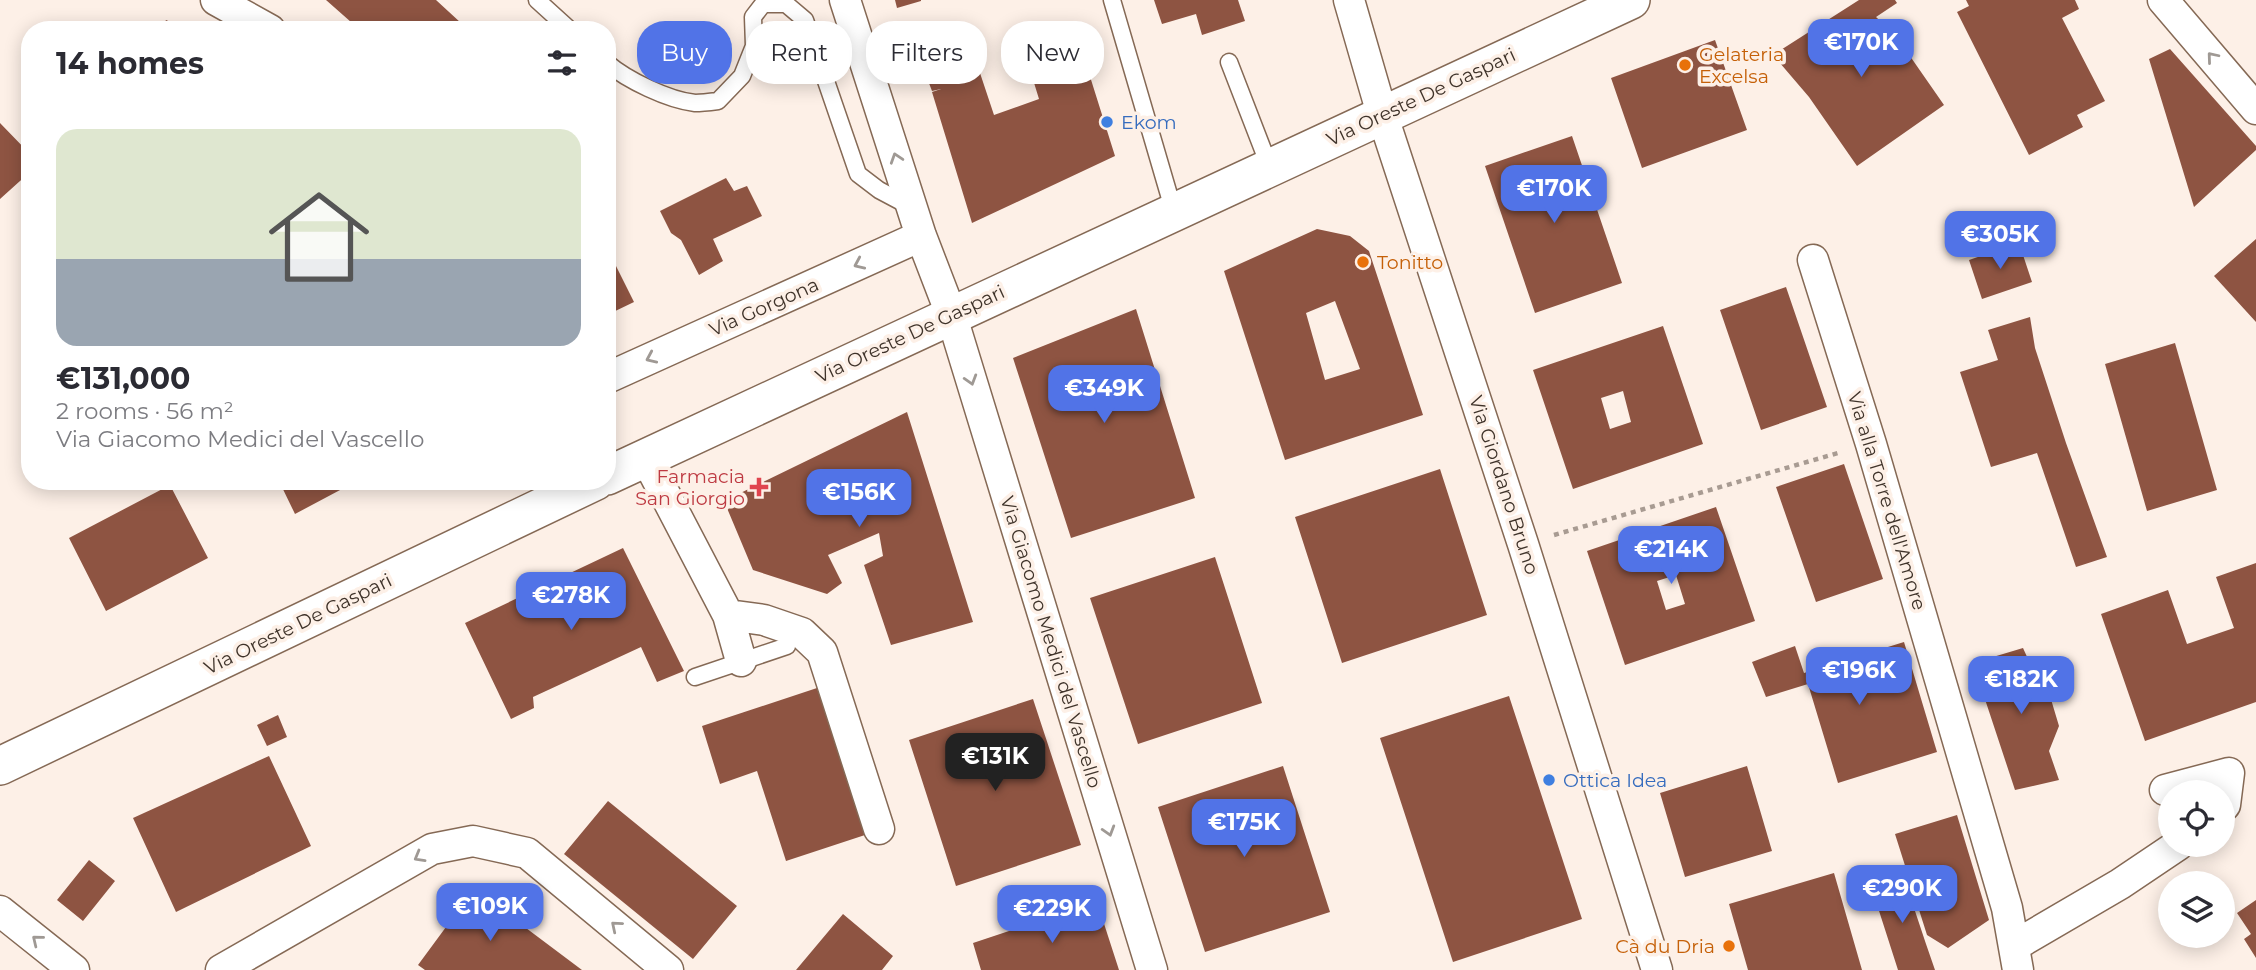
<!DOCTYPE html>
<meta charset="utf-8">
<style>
:root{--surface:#fff;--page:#f2f2f3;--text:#2b2b33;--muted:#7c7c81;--accent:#5173e7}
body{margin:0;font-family:Montserrat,sans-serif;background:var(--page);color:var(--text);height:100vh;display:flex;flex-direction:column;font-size:26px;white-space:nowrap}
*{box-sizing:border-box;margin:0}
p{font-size:23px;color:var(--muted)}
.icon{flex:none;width:38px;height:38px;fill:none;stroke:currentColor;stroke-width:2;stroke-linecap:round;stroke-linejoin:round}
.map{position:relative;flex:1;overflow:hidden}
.drawer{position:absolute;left:21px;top:21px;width:595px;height:469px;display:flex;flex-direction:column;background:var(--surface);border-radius:28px;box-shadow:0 4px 18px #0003}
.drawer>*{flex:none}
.banner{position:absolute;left:637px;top:21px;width:665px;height:63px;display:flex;gap:14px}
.controls{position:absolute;left:2158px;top:780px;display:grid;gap:14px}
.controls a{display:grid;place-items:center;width:77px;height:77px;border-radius:50%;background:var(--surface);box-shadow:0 4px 18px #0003;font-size:35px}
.price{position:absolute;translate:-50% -60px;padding:0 16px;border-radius:14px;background:var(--accent);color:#fff;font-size:23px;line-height:46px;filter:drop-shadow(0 2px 4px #0008)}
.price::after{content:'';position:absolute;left:50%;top:42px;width:21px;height:16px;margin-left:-10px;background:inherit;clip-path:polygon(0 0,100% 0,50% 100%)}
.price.current{background:#222;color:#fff}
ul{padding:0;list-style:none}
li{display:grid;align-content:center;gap:14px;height:371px;padding:0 35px}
li span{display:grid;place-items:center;height:217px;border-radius:21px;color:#555}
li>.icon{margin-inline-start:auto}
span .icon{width:126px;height:126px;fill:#fffc;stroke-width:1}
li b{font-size:30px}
h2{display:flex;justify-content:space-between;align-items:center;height:84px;padding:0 35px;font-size:30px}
.pill{padding:0 24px;border-radius:28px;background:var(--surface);box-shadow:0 4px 18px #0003;font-size:24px;line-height:63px}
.pill.current{background:var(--accent);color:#fff}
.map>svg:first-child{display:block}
.building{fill:#8e5442;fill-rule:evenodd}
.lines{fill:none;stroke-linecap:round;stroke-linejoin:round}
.service-casing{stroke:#856955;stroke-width:19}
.minor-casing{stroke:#856955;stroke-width:33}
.tertiary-casing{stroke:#856955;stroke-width:40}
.path{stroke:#a89b92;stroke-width:4.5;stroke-dasharray:5 5;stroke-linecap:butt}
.service{stroke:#fff;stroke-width:16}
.minor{stroke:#fff;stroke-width:30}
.tertiary{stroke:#fff;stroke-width:37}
.oneway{stroke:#9f9994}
.food-dot{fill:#e8710a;stroke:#fdf0e7;stroke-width:2.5}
.shop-dot{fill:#3f7fe0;stroke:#fdf0e7;stroke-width:2.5}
.health-dot{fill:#e0444e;stroke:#fdf0e7;stroke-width:2.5}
.labels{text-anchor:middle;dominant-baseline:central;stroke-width:7;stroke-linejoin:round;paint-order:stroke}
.food-label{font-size:19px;fill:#c56008;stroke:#fdf0e7;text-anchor:start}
.street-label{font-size:19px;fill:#3f332a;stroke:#fdf0e7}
.shop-label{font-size:19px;fill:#366cbe;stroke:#fdf0e7;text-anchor:start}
.health-label{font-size:19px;fill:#be3a42;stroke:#fdf0e7;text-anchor:end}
</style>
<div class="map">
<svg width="2256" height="970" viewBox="0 0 2256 970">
<rect width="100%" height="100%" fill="#fdf0e7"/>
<path class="building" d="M326,0h110l25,23 -6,7h-95z
M895,0h26v1l-24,7z
M1154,0h84l7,21 -43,14 -6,-21 -34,10z
M1859,0h36l2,3 -21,14 20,19 48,69 -87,61 -48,-69 -36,-42z
M1966,0h109l4,9 -17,9 43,83 -28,14 6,12 -54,28 -72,-143 12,-6z
M166,20l22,10h-27z
M964,25l30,90 45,-16 -16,-52 53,-15 39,124 -143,67 -40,-131 9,-3 -9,2 -19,-49z
M1715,40l32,90 -105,38 -31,-90z
M2170,49l86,97v4l-62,57 -45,-148z
M0,123l30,31v18l-30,27z
M1572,136l50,147 -87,30 -50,-147z
M726,178l8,13 13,-5 15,30 -49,23 10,22 -24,14 -18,-35 -10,-7 -11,-22z
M1317,229l33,7 19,15 54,164 -138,45 -61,-189zM1335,301l25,68 -35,11 -19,-67z
M2256,239v83l-42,-46z
M2019,243l13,39 -50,17 -13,-39z
M607,248l27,54 -27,13z
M1786,287l41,120 -66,23 -41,-120z
M1136,309l59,189 -124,40 -58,-180z
M2030,317l5,31 31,95 41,114 -31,10 -39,-114 -46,14 -31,-95 38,-12 -10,-30z
M1663,326l40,118 -130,45 -40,-119zM1623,391l8,31 -21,7 -9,-31z
M2175,343l42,147 -70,21 -42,-147z
M907,412l66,210 -82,23 -27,-80 19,-9 -4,-23 -51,22 14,28 -15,11 -74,-24 -29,-69z
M1844,464l39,115 -67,23 -40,-115z
M1440,469l47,146 -145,48 -47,-146z
M279,481h78l-62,33z
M170,485l38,73 -102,53 -37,-73z
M1716,507l39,114 -130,44 -38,-114zM1676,575l9,29 -19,6 -9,-29z
M623,548l61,123 -27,11 -16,-35 -108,50 1,11 -23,11 -46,-96z
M1215,557l47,146 -124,41 -48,-146z
M2256,563v139l-111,39 -44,-127 67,-24 19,54 47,-16 -18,-51z
M1904,642l33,110 -99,31 -30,-99 -42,13 -14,-35 43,-16 9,27z
M2023,648l10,22 8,-4 18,60 -10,25 10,29 -44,10 -42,-127z
M817,688l48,147 -79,26 -29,-90 -37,13 -18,-58z
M1509,696l73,223 -129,43 -73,-224z
M1033,699l48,146 -125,41 -47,-146z
M278,715l9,22 -20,9 -10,-21z
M269,756l42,90 -135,66 -43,-94z
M1283,766l47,146 -125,40 -47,-145z
M1747,766l25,85 -87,26 -25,-84z
M608,801l129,105 -44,53 -129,-105z
M1957,815l32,105 -41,28 -21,-13 -32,-101z
M89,860l26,21 -32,40 -26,-21z
M1902,872l24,72 9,26h-37l-26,-81z
M1834,873l28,97h-114l-19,-66z
M474,889l108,81h-157l-7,-5z
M2256,900v58l-12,-19 7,-5 -14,-21z
M1097,902l22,68h-138l-8,-27z
M843,914l50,42 -11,14h-86z"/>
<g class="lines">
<g class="service-casing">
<path id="service" d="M537,0l33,30
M1112,0l62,212
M1229,62l41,106
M607,63c20,17 61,37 88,40 7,0 15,-1 23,-2l24,-25 12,-30 -1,-29 10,-13h23l19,16 53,154 21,16 32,17
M695,677l92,-31"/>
</g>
<g class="minor-casing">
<path id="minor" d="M216,0l54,30
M845,0l76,236 30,78 201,656
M1349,0l33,114 141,430 134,426
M2163,0l93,109
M1813,260l58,184 136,464 11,62
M607,378l314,-142
M646,458l82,157 13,46
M728,615l36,5 38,13 20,19 57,177
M2165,790l64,-17 -4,32 -3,3
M0,911l74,59
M2014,946l106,-62 58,-39
M221,970l211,-121 41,-8 54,12 141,117"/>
</g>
<g class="tertiary-casing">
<path id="tertiary" d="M607,476l1024,-476
M0,766l596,-285"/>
</g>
<path class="path" d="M1554,535l284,-82"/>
<use href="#service" class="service"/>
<use href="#minor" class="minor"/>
<use href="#tertiary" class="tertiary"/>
</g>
<defs><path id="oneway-chevron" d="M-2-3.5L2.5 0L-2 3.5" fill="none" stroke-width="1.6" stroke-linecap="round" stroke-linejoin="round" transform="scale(1.75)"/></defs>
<g class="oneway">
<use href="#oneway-chevron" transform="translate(2212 57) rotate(-130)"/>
<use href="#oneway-chevron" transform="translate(896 158) rotate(-108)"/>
<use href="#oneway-chevron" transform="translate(859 264) rotate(156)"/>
<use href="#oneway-chevron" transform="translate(651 358) rotate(156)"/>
<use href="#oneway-chevron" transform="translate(971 380) rotate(73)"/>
<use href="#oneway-chevron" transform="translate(1109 831) rotate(73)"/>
<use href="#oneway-chevron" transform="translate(419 857) rotate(150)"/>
<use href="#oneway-chevron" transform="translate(616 926) rotate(-140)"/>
<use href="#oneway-chevron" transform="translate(37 940) rotate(-141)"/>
</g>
<g class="food-dot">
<circle cx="1685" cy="65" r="7"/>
<circle cx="1363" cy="262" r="7"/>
<circle cx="1729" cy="946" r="7"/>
</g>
<g class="shop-dot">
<circle cx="1107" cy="122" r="7"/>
<circle cx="1549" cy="780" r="7"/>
</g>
<path class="health-dot" d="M755.5 476.5h7v7h7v7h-7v7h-7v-7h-7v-7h7z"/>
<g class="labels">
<g class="food-label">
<text x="1699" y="54">Gelateria<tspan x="1699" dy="22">Excelsa</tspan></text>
<text x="1377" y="262">Tonitto</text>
<text x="1715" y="946" text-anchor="end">Cà du Dria</text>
</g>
<g class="street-label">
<text transform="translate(1421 97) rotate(-25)">Via Oreste De Gaspari</text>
<text transform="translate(764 307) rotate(-24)">Via Gorgona</text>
<text transform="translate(910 334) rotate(-25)">Via Oreste De Gaspari</text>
<text transform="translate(1504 485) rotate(72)">Via Giordano Bruno</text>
<text transform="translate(1887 501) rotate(73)">Via alla Torre dell'Amore</text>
<text transform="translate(298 624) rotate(-26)">Via Oreste De Gaspari</text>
<text transform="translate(1051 642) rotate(73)">Via Giacomo Medici del Vascello</text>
</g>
<g class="shop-label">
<text x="1121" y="122">Ekom</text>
<text x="1563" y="780">Ottica Idea</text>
</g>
<g class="health-label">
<text x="745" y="476">Farmacia<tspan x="745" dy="22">San Giorgio</tspan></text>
</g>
</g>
</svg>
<div class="controls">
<a><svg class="icon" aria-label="locate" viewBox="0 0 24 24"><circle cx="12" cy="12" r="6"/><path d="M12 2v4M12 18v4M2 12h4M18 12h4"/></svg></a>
<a><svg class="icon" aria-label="layers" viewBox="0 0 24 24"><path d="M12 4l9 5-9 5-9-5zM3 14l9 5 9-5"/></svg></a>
</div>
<b class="price" style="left:1861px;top:79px">€170K</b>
<b class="price" style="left:1554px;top:225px">€170K</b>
<b class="price" style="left:2000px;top:271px">€305K</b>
<b class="price" style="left:1104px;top:425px">€349K</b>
<b class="price" style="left:859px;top:529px">€156K</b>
<b class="price" style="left:1671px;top:586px">€214K</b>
<b class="price" style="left:571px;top:632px">€278K</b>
<b class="price" style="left:1859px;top:707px">€196K</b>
<b class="price" style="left:2021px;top:716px">€182K</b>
<b class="price current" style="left:995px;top:793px">€131K</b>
<b class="price" style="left:1244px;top:859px">€175K</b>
<b class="price" style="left:1902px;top:925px">€290K</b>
<b class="price" style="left:490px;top:943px">€109K</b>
<b class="price" style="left:1052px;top:945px">€229K</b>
<div class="banner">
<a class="pill current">Buy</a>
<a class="pill">Rent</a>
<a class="pill">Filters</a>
<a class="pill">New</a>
</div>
<section class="drawer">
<h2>14 homes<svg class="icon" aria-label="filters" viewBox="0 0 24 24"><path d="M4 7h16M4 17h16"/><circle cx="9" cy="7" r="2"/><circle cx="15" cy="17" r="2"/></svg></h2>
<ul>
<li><span style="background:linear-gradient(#dfe7d0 60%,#9aa5b1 0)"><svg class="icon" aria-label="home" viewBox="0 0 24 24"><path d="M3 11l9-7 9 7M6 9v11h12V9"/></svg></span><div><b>€131,000</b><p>2 rooms · 56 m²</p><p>Via Giacomo Medici del Vascello</p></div></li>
</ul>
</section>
</div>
